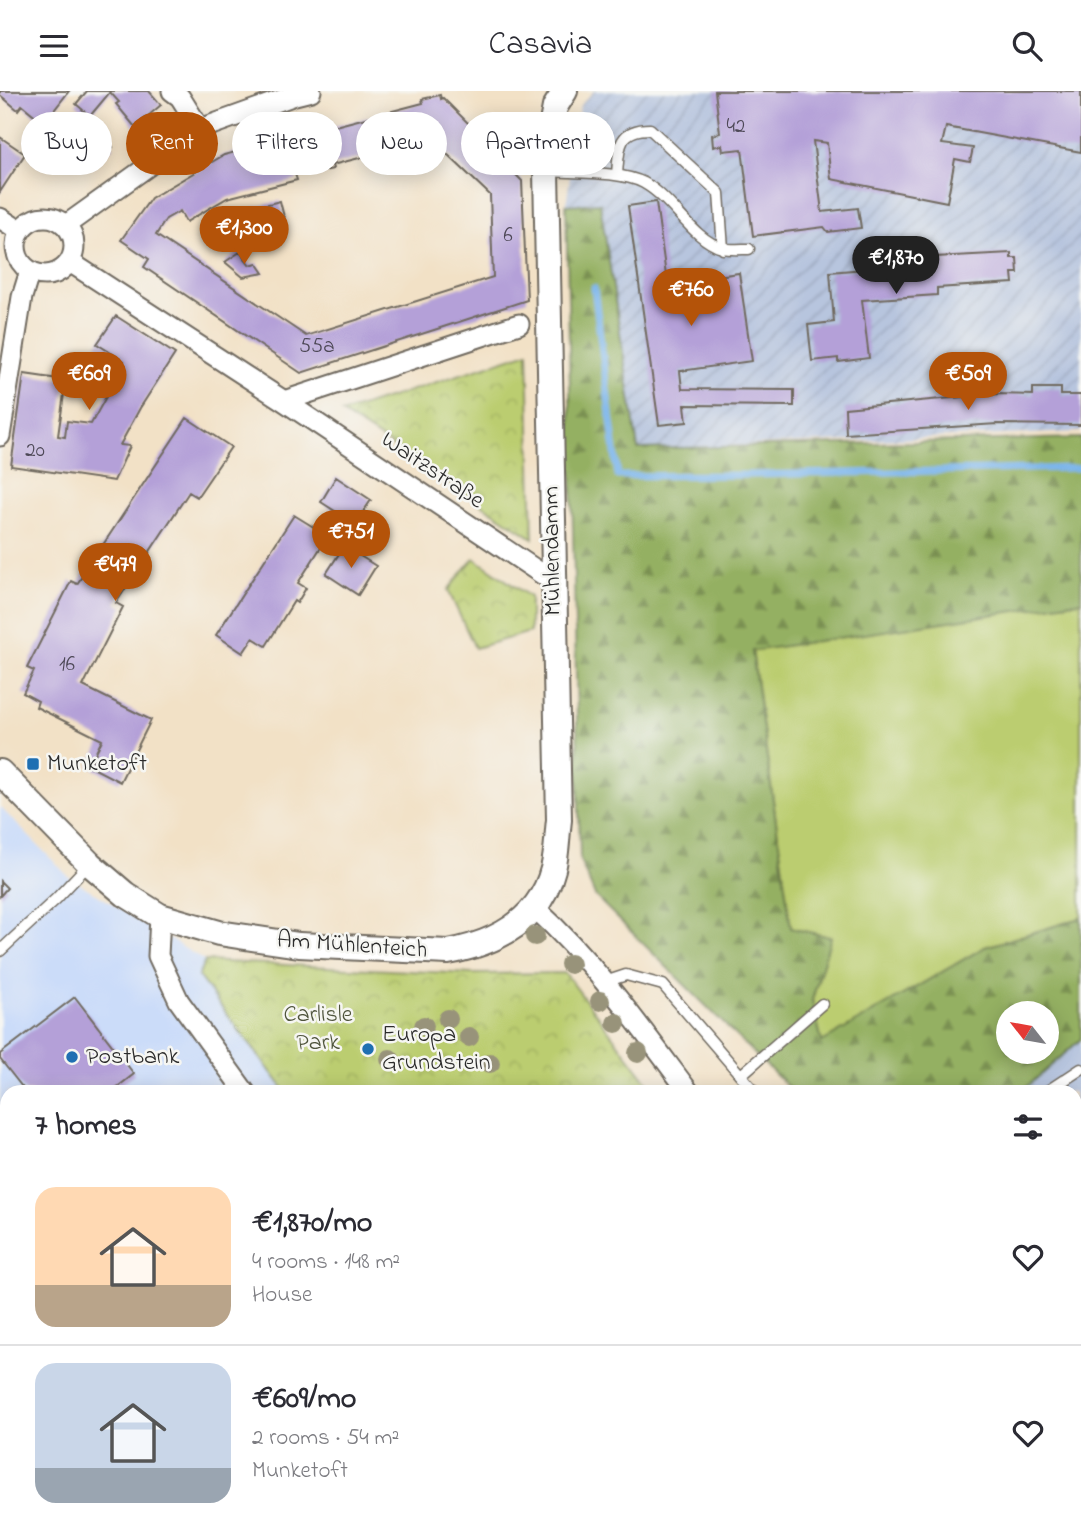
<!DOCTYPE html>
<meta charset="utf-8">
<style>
:root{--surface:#fff;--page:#f2f2f3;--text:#2b2b33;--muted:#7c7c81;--line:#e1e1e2;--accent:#b45309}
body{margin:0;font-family:"Indie Flower",sans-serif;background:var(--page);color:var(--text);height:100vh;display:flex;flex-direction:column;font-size:26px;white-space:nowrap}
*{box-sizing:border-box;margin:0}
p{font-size:23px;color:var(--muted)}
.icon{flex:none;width:38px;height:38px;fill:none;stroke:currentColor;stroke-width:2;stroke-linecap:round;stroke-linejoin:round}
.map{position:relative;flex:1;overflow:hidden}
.panel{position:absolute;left:0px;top:994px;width:1082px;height:450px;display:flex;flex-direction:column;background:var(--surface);border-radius:21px 21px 0 0;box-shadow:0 4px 18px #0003}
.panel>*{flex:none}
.top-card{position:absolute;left:21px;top:21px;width:700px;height:63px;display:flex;gap:14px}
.needle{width:46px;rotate:301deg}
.controls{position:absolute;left:996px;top:910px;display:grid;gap:14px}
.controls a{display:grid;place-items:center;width:63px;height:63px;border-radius:50%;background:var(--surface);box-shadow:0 4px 18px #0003;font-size:35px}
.price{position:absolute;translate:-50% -60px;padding:0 16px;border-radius:24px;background:var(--accent);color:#fff;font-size:23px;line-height:46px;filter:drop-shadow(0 2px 4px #0008)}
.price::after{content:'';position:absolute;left:50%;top:42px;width:21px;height:16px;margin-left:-10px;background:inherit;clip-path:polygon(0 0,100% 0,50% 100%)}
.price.current{background:#222;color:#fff}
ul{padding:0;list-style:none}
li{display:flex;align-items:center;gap:21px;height:175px;padding:0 35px}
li+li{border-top:2px solid var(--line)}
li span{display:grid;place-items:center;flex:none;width:196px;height:140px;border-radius:21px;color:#555}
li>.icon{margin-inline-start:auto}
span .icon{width:84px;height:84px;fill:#fffc;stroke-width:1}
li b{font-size:30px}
h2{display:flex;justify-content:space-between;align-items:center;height:84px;padding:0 35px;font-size:30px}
.tag{padding:0 24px;border-radius:32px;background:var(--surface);box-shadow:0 4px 18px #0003;font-size:24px;line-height:63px}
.tag.current{background:var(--accent);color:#fff}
header{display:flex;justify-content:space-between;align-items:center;height:91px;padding:0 35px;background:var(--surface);font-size:32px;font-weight:600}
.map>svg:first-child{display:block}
.built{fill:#cbdcf9}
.industrial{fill:url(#industrial-furrows)}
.railway{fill:#b7c5de}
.grass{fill:#bbcd70;stroke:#737c4e;stroke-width:2}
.forest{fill:url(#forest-firs);stroke:#606e46;stroke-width:2;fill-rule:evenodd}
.park{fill:url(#park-crowns);stroke:#737c4e;stroke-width:2}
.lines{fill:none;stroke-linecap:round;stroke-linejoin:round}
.stream{stroke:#79b4ea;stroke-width:7}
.building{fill:#b4a0d8;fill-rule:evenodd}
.service-casing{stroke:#716b61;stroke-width:13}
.minor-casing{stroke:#716b61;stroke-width:23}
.tertiary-casing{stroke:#716b61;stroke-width:28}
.service{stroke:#fff;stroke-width:10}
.minor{stroke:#fff;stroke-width:19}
.tertiary{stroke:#fff;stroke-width:24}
.tree{fill:#98937a}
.poi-dot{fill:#1f6fb2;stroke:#f6f6f2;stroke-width:2.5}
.labels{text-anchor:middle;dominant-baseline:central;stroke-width:5;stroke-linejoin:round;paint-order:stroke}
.number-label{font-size:21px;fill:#4d4856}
.street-label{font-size:24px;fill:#2b2b2b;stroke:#f6f6f2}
.poi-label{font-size:24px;fill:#2b2b2b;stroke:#f6f6f2;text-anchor:start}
.park-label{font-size:24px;fill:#4f543c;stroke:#f6f6f2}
</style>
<header><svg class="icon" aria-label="menu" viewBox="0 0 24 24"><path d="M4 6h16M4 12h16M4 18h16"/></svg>Casavia<svg class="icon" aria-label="search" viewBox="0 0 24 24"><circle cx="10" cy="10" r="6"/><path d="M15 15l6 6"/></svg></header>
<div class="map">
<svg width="1081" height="1443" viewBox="0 0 1081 1443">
<defs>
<pattern id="industrial-furrows" width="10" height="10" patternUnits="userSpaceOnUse" patternTransform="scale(1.75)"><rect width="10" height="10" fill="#b7c5de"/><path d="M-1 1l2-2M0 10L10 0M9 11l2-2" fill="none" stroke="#9ea9bf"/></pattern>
<pattern id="forest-firs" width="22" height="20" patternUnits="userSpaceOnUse" patternTransform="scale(1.75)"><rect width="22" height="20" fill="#94b062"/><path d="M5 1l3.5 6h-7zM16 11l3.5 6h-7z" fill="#798f51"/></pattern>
<pattern id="park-crowns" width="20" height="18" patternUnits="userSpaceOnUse" patternTransform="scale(1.75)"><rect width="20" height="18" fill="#bbcd70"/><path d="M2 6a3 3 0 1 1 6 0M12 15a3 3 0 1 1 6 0" fill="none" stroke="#a1b061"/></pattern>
</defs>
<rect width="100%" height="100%" fill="#f6f6f2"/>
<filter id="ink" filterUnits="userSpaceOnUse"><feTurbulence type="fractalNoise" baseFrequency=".0143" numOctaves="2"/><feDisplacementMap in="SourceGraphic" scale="14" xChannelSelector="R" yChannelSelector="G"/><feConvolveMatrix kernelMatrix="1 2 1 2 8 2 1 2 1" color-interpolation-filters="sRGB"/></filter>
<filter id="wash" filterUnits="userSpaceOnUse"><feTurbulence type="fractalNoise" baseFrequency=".00686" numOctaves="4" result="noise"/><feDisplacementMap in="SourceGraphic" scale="28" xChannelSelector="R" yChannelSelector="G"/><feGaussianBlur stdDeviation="1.57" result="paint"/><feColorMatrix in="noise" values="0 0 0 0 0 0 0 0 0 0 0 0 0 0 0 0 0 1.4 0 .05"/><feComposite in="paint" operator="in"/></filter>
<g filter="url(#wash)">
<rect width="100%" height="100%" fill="#f2e1c6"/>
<path class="built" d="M0,716l69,70 136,84 -7,15 88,116h-279v143l-7,-9z
M193,1437h99l-19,6h-63z
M421,1437h70l-9,6h-34z
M549,1437h97l6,6h-97z
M816,1437h230l4,6h-243z"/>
<path class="industrial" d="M594,0h487v341l-443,17 -38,-245 -34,1 14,-100z
M0,1135l7,9v293h141l-6,6h-142z"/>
<path class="railway" d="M1081,918v525h-31l-4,-6h28v-436h-108l80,-40z"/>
<path class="grass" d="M1081,510v317l-96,29 -163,96 -10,-43 18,-62 -39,-10 -39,-278z
M148,1437h45l17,6h-68z
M292,1437h129l27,6h-175z
M491,1437h58l6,6h-73z"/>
<path class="forest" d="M600,112l38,246 443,-11v163l-329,50 39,277 40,9 -19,63 10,42 163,-95 96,-29v121l-52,46 -11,7h-225l-198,-196 -15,-36 -14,-655zM1008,922h38v39h-38z"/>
<path class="park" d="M528,261l5,186 -191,-125z
M474,467l56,39v35l-55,16 -27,-58z
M205,870l267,13 93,-1 90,119h-369l-88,-116z
M646,1437h170l-9,6h-155z"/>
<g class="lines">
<path class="stream" d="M594,197l24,188 128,-1 335,-7"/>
</g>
<g id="blocks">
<path class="building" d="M0,0h69l-25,32 -22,-18 -4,5 -18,-15z
M87,0h62l12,14 -26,22 -19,-23 3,-2 -9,-10 -20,24 -14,-12z
M715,0h366v61l-135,-25 -4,17 31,4 -3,14 -15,-3 -8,43 -116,-23 -4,-36 -14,-2 9,71 36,-4 3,20 -33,4 -4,-5 -71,9 -11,-87 -19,2 -1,-6 -9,2 -1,-12 8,-2z
M440,4l1,4 2,-1 49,49 2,5 28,29 5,119 -226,73 -157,-106 5,-8 -28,-19 30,-42 73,-43 199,-52 -1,-4zM433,48l4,4 -4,4 11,10 3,-3 43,41 3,82 -187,59 -150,-101 10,-16 14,-8 6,11 41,-24 70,-18 -2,-6 23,-6 1,4 14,-3 -1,-4 43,-11 1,4 15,-4 -1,-4z
M86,26l9,7 18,23 -19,16 -25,-32z
M0,46l25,17 -25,38z
M280,110l5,20 -26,7 -14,-18z
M656,111l11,81 72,-10 13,88 -72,10 2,18 112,1v16l-109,-1 2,17 -28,3 -31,-219z
M240,161l10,13 7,-2 7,10 -21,4 -18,-15z
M1011,162v5h6l1,15h-6l1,10 -76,5v7l-75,5 7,58 -31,4v-4l-26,3 -4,-36 26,-3 -4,-50 105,-9v-6z
M116,225l59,38 -35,54 -20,37 10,1 -16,35 -103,-15 13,-92 42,6 -8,56 7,1 2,-16 24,3 16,-29v-8l17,-26 -27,-17z
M1033,297h28v7h20v30l-84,-1 -151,10 -1,-26 150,-14 38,1z
M187,327l44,29 -34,50 -8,-5 -73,111 7,4 -40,79 68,34 -31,62 -31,-16 13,-26 -66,-33 2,-6 -15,-8 11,-22 -7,-3 44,-87 6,3z
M336,386l35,23 -16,24 -34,-22z
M294,424l34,21 -30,47 8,5 -9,15 -3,-2 -28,45 -13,-8 -10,15 -27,-18z
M344,455l32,20 -18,29 -32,-21z
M0,790l7,7 -7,8z
M75,906l59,77 -23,18h-85l-26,-33v-5z
M1081,1146v137l-7,-12v-121z
M7,1362v41l-7,-12v-21z"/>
</g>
</g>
<g filter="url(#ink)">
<use href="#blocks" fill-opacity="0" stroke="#716b61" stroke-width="2"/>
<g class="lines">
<g class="service-casing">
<path id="service" d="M548,80c27,2 73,0 96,12 29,16 48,56 78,65 8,2 19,1 27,1
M617,84c2,-26 0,-46 33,-46l69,64 4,56
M0,860l56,-52 33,-35
M605,891l21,-7 37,10 92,107
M741,984l81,-71
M1046,1001l35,-23
M0,1096l7,9
M1074,1115l7,-4
M0,1200l7,9
M0,1253l7,-6
M0,1328l7,-5
M1074,1328l7,6"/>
</g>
<g class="minor-casing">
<path id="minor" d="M172,0l8,6 20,32
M16 155a29 29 0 1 1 58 0a29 29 0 1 1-58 0Z
M0,127l20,13
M66,134l134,-96 95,-34 16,-4
M70,171l214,139 270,181
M284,310l235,-77
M0,345l22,-139 8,-26
M535,817c59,54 106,120 154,184
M160,825l-2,40 21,45 66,91
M598,1437l7,6
M1013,1437l4,6
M858,1443l8,-6
M995,1443v-6"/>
</g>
<g class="tertiary-casing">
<path id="tertiary" d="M0,681l90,92 35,30 35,22 59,17 80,12 149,7c48,-9 92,-31 105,-83 4,-15 4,-33 6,-49l-13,-649 3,-33 6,-31 10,-16"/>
</g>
<use href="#service" class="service"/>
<use href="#minor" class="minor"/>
<use href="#tertiary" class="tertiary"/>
</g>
<g class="tree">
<circle cx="535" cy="845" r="10"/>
<circle cx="570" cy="873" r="10"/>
<circle cx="600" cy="910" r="10"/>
<circle cx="448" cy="928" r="10"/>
<circle cx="616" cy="932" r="10"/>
<circle cx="424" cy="935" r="10"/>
<circle cx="469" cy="946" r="10"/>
<circle cx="638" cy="962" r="10"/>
<circle cx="390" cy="968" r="10"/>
<circle cx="490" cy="972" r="10"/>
</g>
</g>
<g class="poi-dot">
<rect x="26" y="666" width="14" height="14" rx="3.5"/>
<circle cx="368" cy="958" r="7"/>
<circle cx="72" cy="966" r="7"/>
</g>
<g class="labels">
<g class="number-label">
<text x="736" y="36">42</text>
<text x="508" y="145">6</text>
<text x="317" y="256">55a</text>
<text x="35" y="360">20</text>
<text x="67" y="574">16</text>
</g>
<g class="street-label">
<text transform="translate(432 380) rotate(34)">Waitzstraße</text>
<text transform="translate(553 460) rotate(-91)">Mühlendamm</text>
<text transform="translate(352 855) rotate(4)">Am Mühlenteich</text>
</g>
<g class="poi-label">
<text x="47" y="673">Munketoft</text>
<text x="382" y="944">Europa<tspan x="382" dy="28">Grundstein</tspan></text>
<text x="86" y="966">Postbank</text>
</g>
<g class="park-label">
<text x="318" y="924">Carlisle<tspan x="318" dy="28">Park</tspan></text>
</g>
</g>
</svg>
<div class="controls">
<a><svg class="needle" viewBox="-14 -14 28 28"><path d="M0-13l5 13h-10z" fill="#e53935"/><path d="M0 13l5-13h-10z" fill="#7c7c81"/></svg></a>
</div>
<b class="price" style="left:244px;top:175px">€1,300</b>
<b class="price current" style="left:896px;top:205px">€1,870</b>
<b class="price" style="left:691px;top:237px">€760</b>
<b class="price" style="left:89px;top:321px">€609</b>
<b class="price" style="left:968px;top:321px">€509</b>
<b class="price" style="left:351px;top:479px">€751</b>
<b class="price" style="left:115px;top:512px">€479</b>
<div class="top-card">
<a class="tag">Buy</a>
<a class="tag current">Rent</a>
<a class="tag">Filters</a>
<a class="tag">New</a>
<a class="tag">Apartment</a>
</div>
<section class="panel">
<h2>7 homes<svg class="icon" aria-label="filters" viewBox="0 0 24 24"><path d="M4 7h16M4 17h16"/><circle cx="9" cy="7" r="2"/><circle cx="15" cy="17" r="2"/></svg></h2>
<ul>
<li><span style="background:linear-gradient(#ffd9b3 70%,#b9a48a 0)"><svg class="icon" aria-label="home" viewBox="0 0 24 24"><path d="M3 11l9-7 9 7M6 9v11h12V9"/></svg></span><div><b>€1,870/mo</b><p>4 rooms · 148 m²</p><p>House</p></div><svg class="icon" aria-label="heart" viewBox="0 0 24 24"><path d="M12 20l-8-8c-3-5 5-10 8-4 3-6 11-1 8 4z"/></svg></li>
<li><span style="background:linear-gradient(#c9d6e8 75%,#9aa5b1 0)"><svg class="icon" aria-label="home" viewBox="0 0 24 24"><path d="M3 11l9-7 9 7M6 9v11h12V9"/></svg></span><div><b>€609/mo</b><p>2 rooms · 54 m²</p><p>Munketoft</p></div><svg class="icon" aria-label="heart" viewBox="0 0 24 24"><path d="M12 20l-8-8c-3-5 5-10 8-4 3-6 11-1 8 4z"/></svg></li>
</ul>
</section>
</div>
